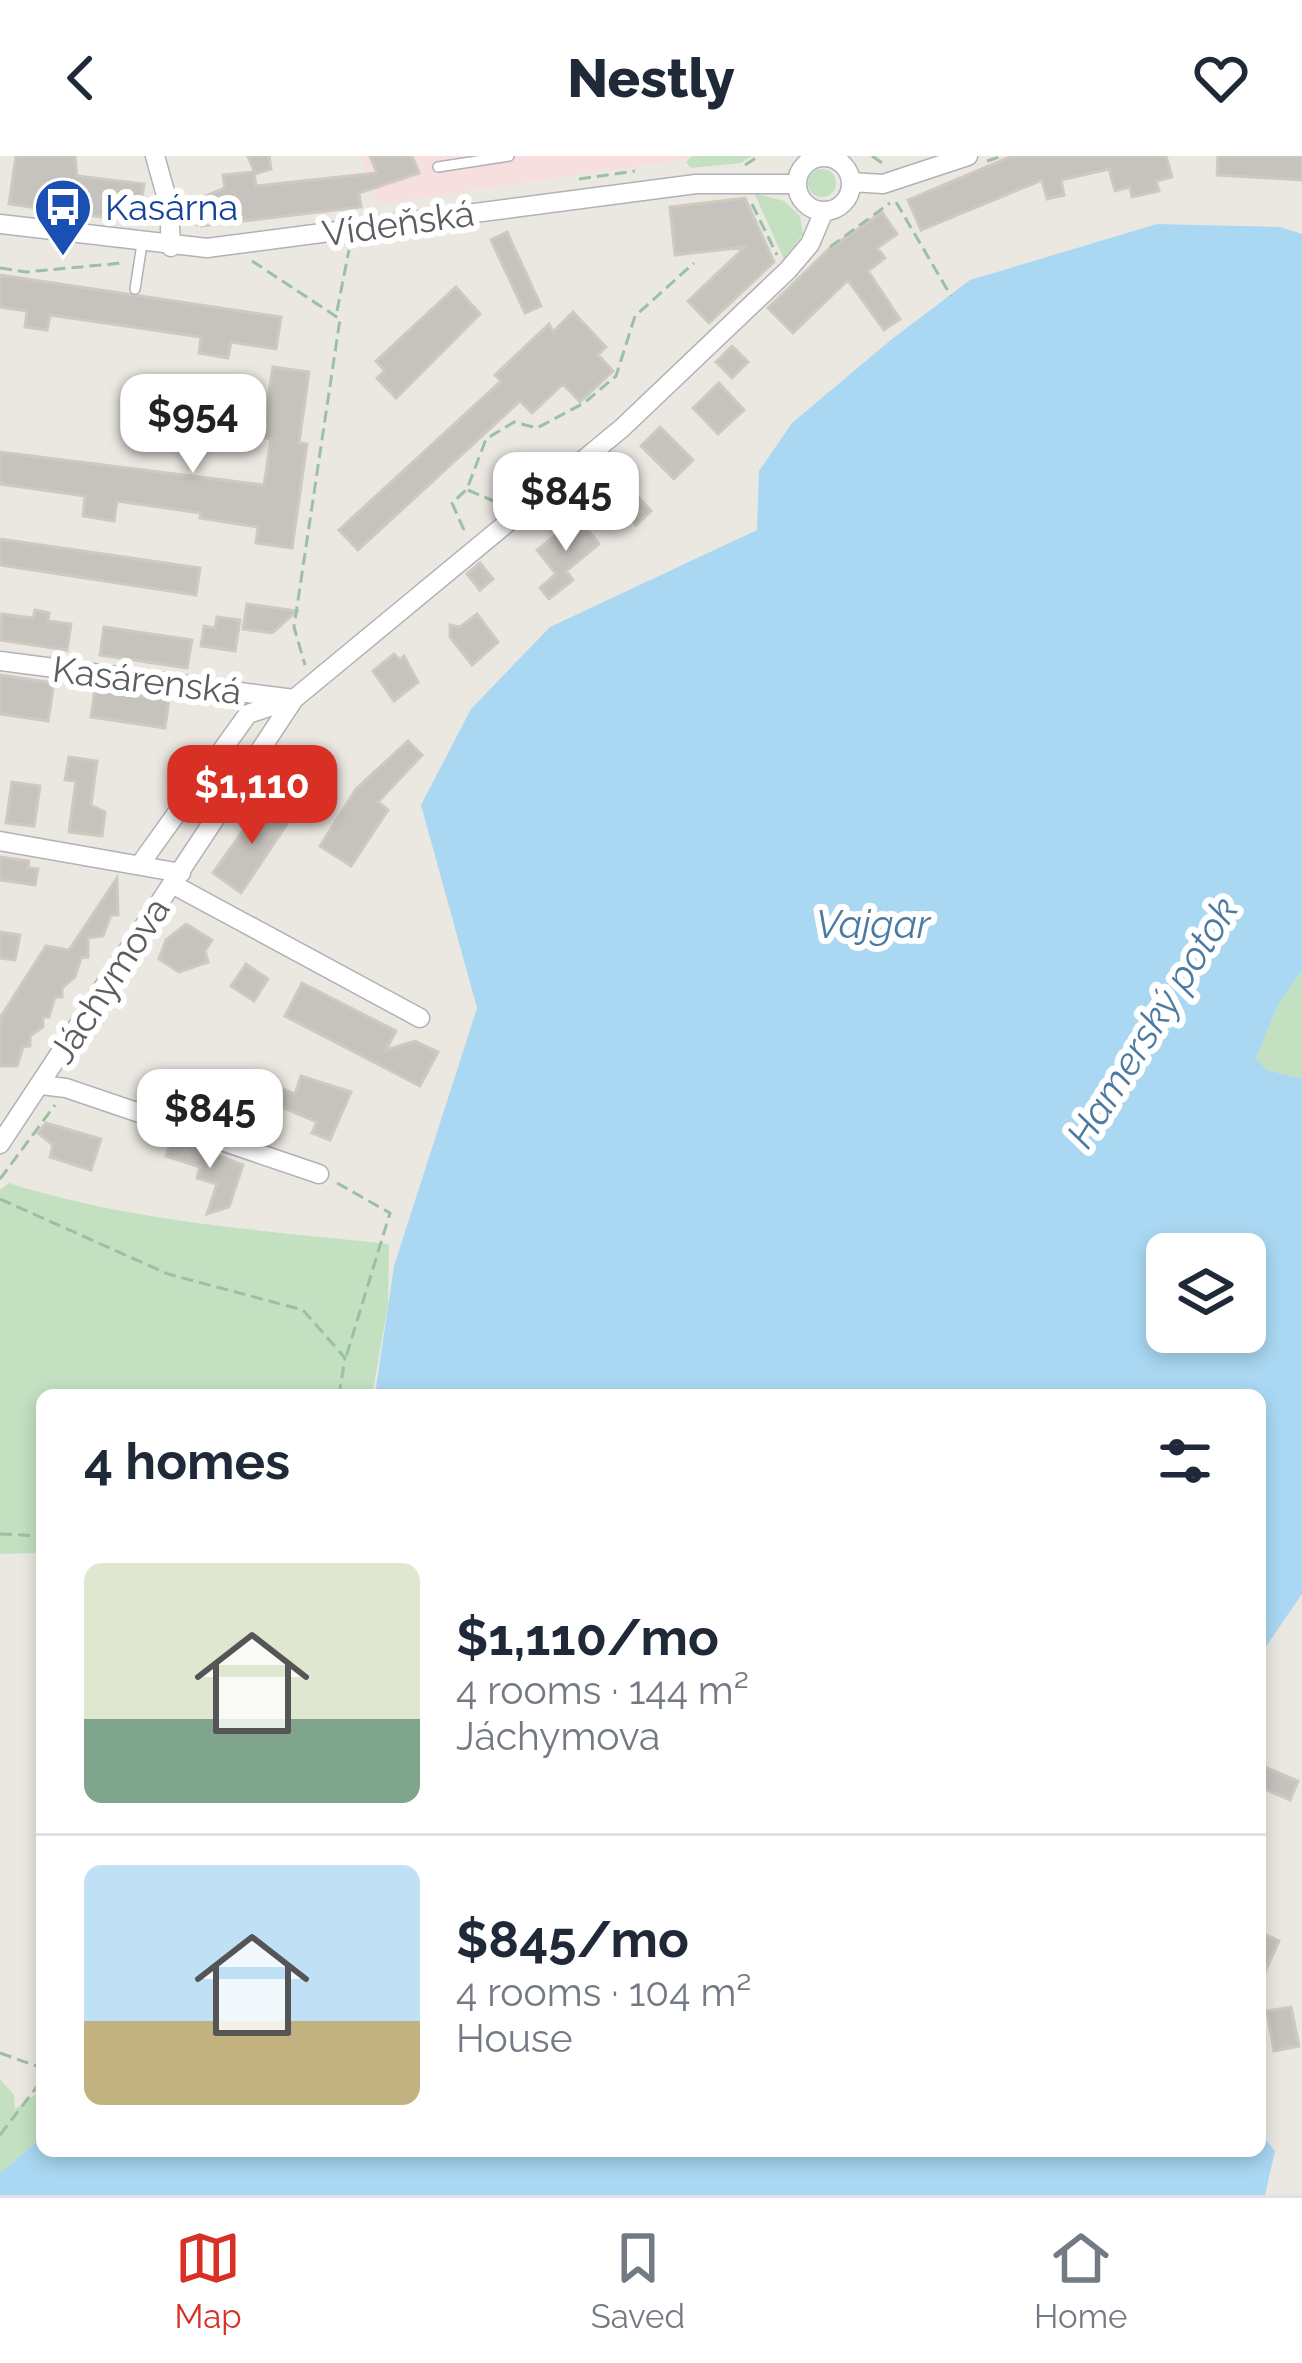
<!DOCTYPE html>
<meta charset="utf-8">
<style>
:root{--surface:#fff;--page:#f2f2f3;--text:#1f2937;--muted:#747a83;--line:#e0e1e3;--accent:#d93025}
body{margin:0;font-family:Raleway,sans-serif;background:var(--page);color:var(--text);height:100vh;display:flex;flex-direction:column;font-size:45px;white-space:nowrap}
*{box-sizing:border-box;margin:0}
p{font-size:39px;color:var(--muted)}
.icon{flex:none;width:66px;height:66px;fill:none;stroke:currentColor;stroke-width:2;stroke-linecap:round;stroke-linejoin:round}
.map{position:relative;flex:1;overflow:hidden}
.panel{position:absolute;left:36px;top:1233px;width:1230px;height:768px;display:flex;flex-direction:column;background:var(--surface);border-radius:18px;box-shadow:0 6px 18px #0003}
.panel>*{flex:none}
.tools{position:absolute;left:1146px;top:1077px;display:grid;gap:24px}
.tools a{display:grid;place-items:center;width:120px;height:120px;border-radius:18px;background:var(--surface);box-shadow:0 6px 18px #0003;font-size:60px}
.price{position:absolute;translate:-50% -102px;padding:0 27px;border-radius:24px;background:#fff;color:#222;font-size:39px;line-height:78px;filter:drop-shadow(0 3px 6px #0008)}
.price::after{content:'';position:absolute;left:50%;top:72px;width:36px;height:27px;margin-left:-18px;background:inherit;clip-path:polygon(0 0,100% 0,50% 100%)}
.price.active{background:var(--accent);color:#fff}
ul{padding:0;list-style:none}
li{display:flex;align-items:center;gap:36px;height:300px;padding:0 48px}
li+li{border-top:3px solid var(--line)}
li span{display:grid;place-items:center;flex:none;width:336px;height:240px;border-radius:18px;color:#555}
li>.icon{margin-inline-start:auto}
span .icon{width:144px;height:144px;fill:#fffc;stroke-width:1}
li b{font-size:51px}
h2{display:flex;justify-content:space-between;align-items:center;height:144px;padding:0 48px;font-size:51px}
header{display:flex;justify-content:space-between;align-items:center;height:156px;padding:0 48px;background:var(--surface);font-size:54px;font-weight:800}
.tab-bar{display:flex;justify-content:space-around;align-items:center;height:168px;border-top:3px solid var(--line);background:var(--surface);font-size:33px;color:var(--muted)}
.tab-bar a{display:grid;justify-items:center;gap:6px}
.tab-bar .active{color:var(--accent)}
.map>svg:first-child{display:block}
.medical{fill:#f7dfdf}
.green{fill:#c3e0c1}
.water{fill:#aad8f3;fill-rule:evenodd}
.building{fill:#c6c3be;stroke:#cfcac1;stroke-width:3}
.lines{fill:none;stroke-linecap:round;stroke-linejoin:round}
.service-casing{stroke:#afb2b6;stroke-width:12}
.minor-casing{stroke:#afb2b6;stroke-width:21}
.path{stroke:#9bc0a3;stroke-width:3;stroke-dasharray:12 6;stroke-linecap:butt}
.service{stroke:#fff;stroke-width:9}
.minor{stroke:#fff;stroke-width:18}
.labels{text-anchor:middle;dominant-baseline:central;stroke-width:12;stroke-linejoin:round;paint-order:stroke}
.transit-label{font-size:36px;fill:#164399;stroke:#fff;text-anchor:start}
.street-label{font-size:36px;fill:#5a5d61;stroke:#fff}
.water-label{font-size:39px;font-style:italic;fill:#4b7ba2;stroke:#fff}
</style>
<header><svg class="icon" aria-label="back" viewBox="0 0 24 24"><path d="M15 5l-7 7 7 7"/></svg>Nestly<svg class="icon" aria-label="heart" viewBox="0 0 24 24"><path d="M12 20l-8-8c-3-5 5-10 8-4 3-6 11-1 8 4z"/></svg></header>
<div class="map">
<svg width="1302" height="2039" viewBox="0 0 1302 2039">
<rect width="100%" height="100%" fill="#ebe8e2"/>
<path class="medical" d="M361,0h344l-326,48z"/>
<path class="green" d="M692,0h60l-11,7 -50,5 -5,-6z
M808 27a14 14 0 1 1 28 0a14 14 0 1 1-28 0Z
M754,37l30,8 16,15 3,18 -19,25z
M1302,815v108l-35,-9 -11,-12 23,-55z
M9,1027c122,39 252,47 380,61l-1,62 -16,89h-330v158l-42,1v-364z
M0,1923l14,16 1,14 27,-19v47l-42,36z"/>
<path class="water" d="M1157,68l123,3 22,7v737l-23,32 -23,55 11,12 35,9v515l-42,61v-260h-885l19,-129 83,-258 -56,-203 50,-96 79,-82 207,-97 2,-59 33,-48 100,-84 78,-59zM1167,1098h78v78h-78z
M1260,1976l15,19 -10,44h-1265v-22l42,-36v14h1218z"/>
<path class="building" d="M16,0h59l2,20 67,8 -6,38 -129,-18z
M248,0h21l2,13 -16,5z
M370,0h42l7,17 -60,20 2,14 -160,19 -10,-24 34,-14 -2,-13 31,-3 2,14 121,-13z
M1012,0h154l6,21 -16,4 3,10 -27,6 -2,-10 -15,4 -6,-22 -48,11 3,15 -17,4 -5,-19 -121,50 -13,-30z
M1218,0h84v24l-85,-5z
M745,42l29,64 -65,61 -21,-22 57,-54 -70,8 -5,-48z
M882,56l15,22 -20,14 8,10 -17,13 32,48 -16,11 -36,-50 -55,53 -25,-25 61,-59z
M507,76l34,74 -16,7 -34,-73z
M0,119l281,42 -5,32 -45,-7 -3,16 -29,-5 2,-16 -151,-22 -3,15 -22,-3 2,-16 -27,-4z
M456,131l24,27 -84,84 -19,-20 8,-7 -9,-10z
M573,156l33,35 -8,8 15,16 -33,31 -17,-18 -31,29 -12,-12 -162,149 -19,-20 162,-149 -6,-6 54,-51 4,8z
M732,190l16,16 -16,16 -16,-16z
M273,211l36,5 -10,71 8,1 -15,104 -36,-5 2,-16 -58,-9 1,-5 -84,-12 -3,20 -31,-5 2,-20 -85,-12v-32l264,33 7,-46 -9,-2z
M719,227l25,27 -26,24 -25,-26z
M660,271l33,33 -19,19 -33,-33z
M630,332l21,23 -15,14 -21,-24z
M578,361l21,27 -33,27 7,9 -24,19 -9,-11 16,-14 -19,-24z
M0,383l200,29 -4,27 -196,-30z
M480,407l13,16 -13,11 -13,-16z
M247,448l15,2 35,5 -25,22 -29,-4z
M35,454l14,3 -1,8 23,3 -4,26 -67,-10 2,-26 31,4z
M477,458l21,28 -26,23 -22,-28v-12l10,2z
M217,461l23,3 -5,31 -34,-5 3,-20 11,2z
M104,471l88,13 -5,28 -87,-13z
M394,498l6,6 4,-4 14,26 -24,19 -21,-30z
M0,519l54,8 -6,38 -48,-7z
M95,533l74,11 -4,28 -74,-11z
M408,585l14,14 -44,47 10,8 -37,56 -31,-20 36,-57z
M69,601l28,4 -6,44 14,7 -3,24 -33,-4 7,-51 -11,-1z
M12,626l28,4 -6,40 -28,-3z
M264,645l27,17 -50,75 -28,-20z
M0,701l29,4 -1,7 10,1 -3,16 -35,-5z
M117,722l1,37h-7l-8,21 -15,2v19l-7,1 -6,19 -13,11v9h-7l-6,20h-6v10l-13,9v10l-7,1 -6,19h-17v-48l46,-72 23,4z
M186,768l26,16 -7,11 3,11 -29,10 -20,-13 7,-19z
M0,776l20,3 -5,25 -15,-2z
M246,808l22,15 -14,22 -23,-15z
M302,827l94,48 -10,19 29,-9 23,11 -18,34 -135,-70z
M189,920l25,7 -7,22 -24,-7z
M301,920l50,16 -21,48 -18,-7 5,-11 -54,-23 7,-15 25,10z
M46,967l55,16 -10,31 -41,-13 3,-12 -15,-12z
M171,982l72,27 -14,42 -22,7 10,-30 -20,-6 3,-11 -34,-11z
M1260,1609l38,16 -8,19 -30,-13z
M1260,1776l19,9 -19,42z
M1291,1851l8,39 -25,5 -7,-40z"/>
<g class="lines">
<g class="service-casing">
<path id="service" d="M818,0v1
M438,11l71,-11
M135,133l7,-45"/>
</g>
<g class="minor-casing">
<path id="minor" d="M155,0l14,50 2,41
M797 28a27 27 0 1 1 54 0a27 27 0 1 1-54 0Z
M851,26l32,2 85,-28
M0,68l207,24 489,-64h100
M0,505l294,38
M0,685l181,32
M141,707l107,-149 36,-12
M172,728l248,134
M41,929l25,3 253,86
M0,988l294,-445 328,-271 166,-158 22,-26 14,-33"/>
</g>
<path class="path" d="M872,0l13,9
M987,5l16,-5
M745,9l14,-9
M579,23l56,-8
M896,46l55,94
M752,48l25,51
M190,51l8,19
M144,65l2,-21
M830,91l60,-44
M252,105l88,58 -46,308 11,38
M0,112l26,4 97,-9
M337,155l12,-61
M468,334l30,13
M464,374l-12,-27 15,-14 19,-50 28,-17 23,6 47,-25 32,-27 19,-60 59,-53
M0,1023l55,-74
M337,1027l53,30 -44,144
M0,1043l168,75 135,36 42,48 -6,37
M0,1378l42,2
M0,1897l42,15
M0,1979l42,-55"/>
<use href="#service" class="service"/>
<use href="#minor" class="minor"/>
</g>
<defs>
<g id="bus-pin" transform="scale(3)"><path d="M0 17L-7.5 6A9.5 9.5 0 1 1 7.5 6Z" fill="#1a4fb4" stroke="#fff"/><path d="M-5-6H5V4H4V6H2V4H-2V6H-4V4H-5ZM-3.5-4V0h7V-4ZM-3.5 1.2v1.5H-2V1.2ZM2 1.2v1.5H3.5V1.2Z" fill="#fff"/></g>
</defs>
<g fill-rule="evenodd">
<use href="#bus-pin" x="63" y="51"/>
</g>
<g class="labels">
<g class="transit-label">
<text x="105" y="51">Kasárna</text>
</g>
<g class="street-label">
<text transform="translate(398 67) rotate(-8)">Vídeňská</text>
<text transform="translate(147 524) rotate(7)">Kasárenská</text>
<text transform="translate(109 824) rotate(-57)">Jáchymova</text>
</g>
<g class="water-label">
<text x="873" y="768">Vajgar</text>
<text transform="translate(1152 866) rotate(-58)">Hamerský potok</text>
</g>
</g>
</svg>
<div class="tools">
<a><svg class="icon" aria-label="layers" viewBox="0 0 24 24"><path d="M12 4l9 5-9 5-9-5zM3 14l9 5 9-5"/></svg></a>
</div>
<b class="price" style="left:193px;top:320px">$954</b>
<b class="price" style="left:566px;top:398px">$845</b>
<b class="price active" style="left:252px;top:691px">$1,110</b>
<b class="price" style="left:210px;top:1015px">$845</b>
<section class="panel">
<h2>4 homes<svg class="icon" aria-label="filters" viewBox="0 0 24 24"><path d="M4 7h16M4 17h16"/><circle cx="9" cy="7" r="2"/><circle cx="15" cy="17" r="2"/></svg></h2>
<ul>
<li><span style="background:linear-gradient(#dfe7d0 65%,#7fa58c 0)"><svg class="icon" aria-label="home" viewBox="0 0 24 24"><path d="M3 11l9-7 9 7M6 9v11h12V9"/></svg></span><div><b>$1,110/mo</b><p>4 rooms · 144 m²</p><p>Jáchymova</p></div></li>
<li><span style="background:linear-gradient(#bfe0f5 65%,#c2b280 0)"><svg class="icon" aria-label="home" viewBox="0 0 24 24"><path d="M3 11l9-7 9 7M6 9v11h12V9"/></svg></span><div><b>$845/mo</b><p>4 rooms · 104 m²</p><p>House</p></div></li>
</ul>
</section>
</div>
<nav class="tab-bar">
<a class="active"><svg class="icon" aria-label="map" viewBox="0 0 24 24"><path d="M3 6l6-2 6 2 6-2v14l-6 2-6-2-6 2zM9 4v14M15 6v14"/></svg>Map</a>
<a><svg class="icon" aria-label="saved" viewBox="0 0 24 24"><path d="M7 4h10v16l-5-4-5 4z"/></svg>Saved</a>
<a><svg class="icon" aria-label="home" viewBox="0 0 24 24"><path d="M3 11l9-7 9 7M6 9v11h12V9"/></svg>Home</a>
</nav>
